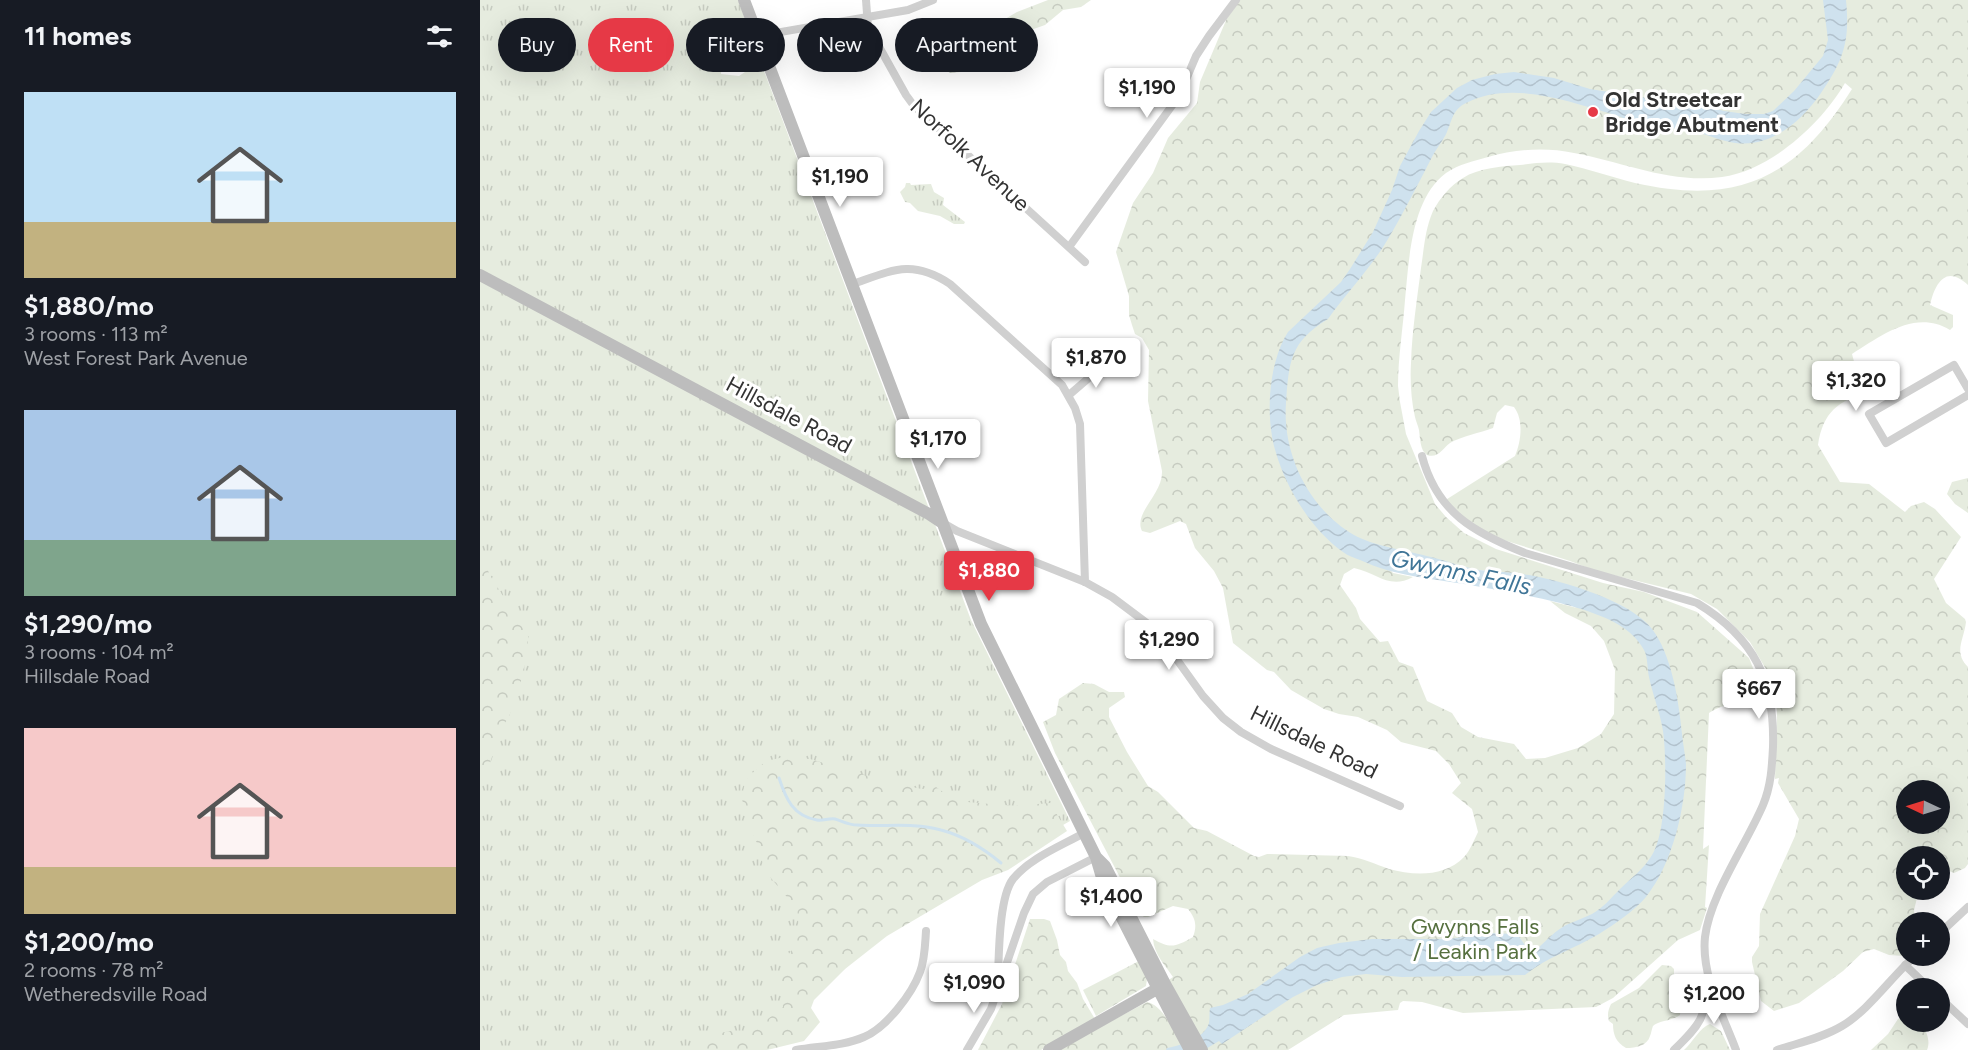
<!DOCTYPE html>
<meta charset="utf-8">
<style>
:root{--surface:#171b24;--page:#242831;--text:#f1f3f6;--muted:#9ea1a6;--accent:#e63946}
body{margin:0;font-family:Figtree,sans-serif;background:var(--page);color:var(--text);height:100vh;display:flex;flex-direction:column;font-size:22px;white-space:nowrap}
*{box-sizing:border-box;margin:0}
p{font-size:20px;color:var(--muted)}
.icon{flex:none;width:33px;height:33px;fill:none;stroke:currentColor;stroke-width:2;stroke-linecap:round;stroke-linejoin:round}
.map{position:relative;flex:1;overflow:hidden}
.details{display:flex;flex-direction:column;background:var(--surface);width:480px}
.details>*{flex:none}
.top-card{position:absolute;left:18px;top:18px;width:570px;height:54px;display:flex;gap:12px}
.needle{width:39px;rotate:274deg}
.fabs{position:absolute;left:1416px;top:780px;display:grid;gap:12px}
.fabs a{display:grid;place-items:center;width:54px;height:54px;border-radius:50%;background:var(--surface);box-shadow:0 6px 24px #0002;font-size:30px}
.price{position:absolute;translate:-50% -51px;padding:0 14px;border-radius:6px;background:#fff;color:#222;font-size:20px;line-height:39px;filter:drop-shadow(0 2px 3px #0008)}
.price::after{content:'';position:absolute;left:50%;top:36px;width:18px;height:14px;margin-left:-9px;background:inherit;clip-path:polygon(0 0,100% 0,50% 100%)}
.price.current{background:var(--accent);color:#fff}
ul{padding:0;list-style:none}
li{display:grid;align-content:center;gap:12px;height:318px;padding:0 24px}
li span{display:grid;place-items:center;height:186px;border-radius:0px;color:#555}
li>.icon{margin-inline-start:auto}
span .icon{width:108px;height:108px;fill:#fffc;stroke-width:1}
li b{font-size:26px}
h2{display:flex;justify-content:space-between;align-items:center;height:72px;padding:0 24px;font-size:26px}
.pill{padding:0 21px;border-radius:27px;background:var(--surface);box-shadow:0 6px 24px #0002;font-size:21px;line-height:54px}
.pill.current{background:var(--accent);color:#fff}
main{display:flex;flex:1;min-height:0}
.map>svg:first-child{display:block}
.grass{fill:url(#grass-tufts)}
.forest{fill:url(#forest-crowns);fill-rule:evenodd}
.water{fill:url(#water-waves)}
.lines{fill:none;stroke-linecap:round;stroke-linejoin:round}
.stream{stroke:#cfe2ee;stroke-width:3}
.street{stroke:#d0d0d0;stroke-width:8}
.secondary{stroke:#bdbdbd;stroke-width:12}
.poi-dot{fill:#e63946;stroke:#fff;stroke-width:2}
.labels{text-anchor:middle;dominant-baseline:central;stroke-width:6;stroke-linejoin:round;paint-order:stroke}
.poi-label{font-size:22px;font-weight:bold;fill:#333;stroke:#fff;text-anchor:start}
.street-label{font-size:22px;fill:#333;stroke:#fff}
.park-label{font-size:22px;fill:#56703f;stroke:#fff}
.water-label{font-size:24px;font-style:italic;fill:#3f7597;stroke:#fff}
</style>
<main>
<section class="details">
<h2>11 homes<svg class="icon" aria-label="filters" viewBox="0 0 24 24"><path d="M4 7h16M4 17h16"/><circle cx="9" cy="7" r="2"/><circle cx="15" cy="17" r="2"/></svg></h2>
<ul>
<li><span style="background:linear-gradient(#bfe0f5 70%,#c2b280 0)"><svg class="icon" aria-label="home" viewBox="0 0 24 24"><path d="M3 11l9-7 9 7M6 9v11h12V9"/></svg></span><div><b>$1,880/mo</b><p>3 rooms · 113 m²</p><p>West Forest Park Avenue</p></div></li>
<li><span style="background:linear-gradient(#a9c7e8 70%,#7fa58c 0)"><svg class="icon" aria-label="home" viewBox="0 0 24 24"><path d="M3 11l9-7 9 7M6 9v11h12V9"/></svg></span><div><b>$1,290/mo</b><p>3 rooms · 104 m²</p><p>Hillsdale Road</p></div></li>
<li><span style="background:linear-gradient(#f6c9c9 75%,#c2b280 0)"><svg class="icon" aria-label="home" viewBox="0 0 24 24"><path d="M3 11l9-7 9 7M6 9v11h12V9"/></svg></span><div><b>$1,200/mo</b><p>2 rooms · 78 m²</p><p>Wetheredsville Road</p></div></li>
</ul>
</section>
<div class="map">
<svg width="1488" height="1050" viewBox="0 0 1488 1050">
<defs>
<pattern id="grass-tufts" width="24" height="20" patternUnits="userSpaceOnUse" patternTransform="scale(1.5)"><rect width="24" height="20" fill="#e6ecdf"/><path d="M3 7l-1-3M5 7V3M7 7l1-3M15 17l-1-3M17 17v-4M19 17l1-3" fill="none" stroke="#c6cbc0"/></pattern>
<pattern id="forest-crowns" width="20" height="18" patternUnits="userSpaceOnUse" patternTransform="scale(1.5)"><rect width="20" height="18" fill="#e6ecdf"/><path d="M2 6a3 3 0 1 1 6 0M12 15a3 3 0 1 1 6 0" fill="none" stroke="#c6cbc0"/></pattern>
<pattern id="water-waves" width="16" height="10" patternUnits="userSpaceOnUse" patternTransform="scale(1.5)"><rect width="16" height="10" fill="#cfe2ee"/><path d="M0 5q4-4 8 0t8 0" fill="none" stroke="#b2c2cd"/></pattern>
</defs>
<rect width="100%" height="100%" fill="#fff"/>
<path class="grass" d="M0,0h258l17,46c-13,-11 -31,-18 -47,-23l-2,36h16l-1,15 18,2 9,-6 10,-15 213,565 99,201 -152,87 -41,29 -115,113h-282z
M426,183h4l1,2 20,-1 3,8 10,6 -1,7 22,17 -1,2h-10l-14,-8 -22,-5 -8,-8 -5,-1 -5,-10 5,-5z"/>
<path class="forest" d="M568,0h43l-10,7 -18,3 -18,15 -17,6 -11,1 -17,7 -20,15 -12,14 -7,4 -11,1 -6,-4 1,-10 4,-5 27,-18 41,-24z
M760,0h728v285c-22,-21 -33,-2 -38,20l23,10v12l-3,3c-35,-21 -69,6 -98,24l8,30 8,8c-30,9 -45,20 -50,53l22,37 29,2 36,28 6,-6 13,-4 11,7 26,28 -27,42 12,24 19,16 1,3c-2,18 -13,30 2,45v197l-3,4 -11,5 -14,-6v-11h-34v34h13l-5,20 1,12h-9v30l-2,4 -15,-1 -15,-6 -11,3 -20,19 -44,32 -25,8 -13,-10 -9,-39v-5l7,-11 1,-32 35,-78 4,-17 -21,-36 1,-5 -4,1 2,-67 -1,-18 -6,-18 -20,-34 -33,-33 -26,-15 -95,-23 -26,-10 -76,-24 -21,-10 -29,-26 71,-45c6,-14 9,-36 -1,-49l-9,-2 -8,8 -4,15c-13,5 -31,8 -43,15 -7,5 -12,16 -23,12 -7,-4 -7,-18 -8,-25 -1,-4 -3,-9 -4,-13 -4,-17 -5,-37 -4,-54 1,-32 6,-63 10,-95 3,-19 4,-39 12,-57 7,-13 18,-26 30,-33 15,-10 40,-12 57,-13 15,-2 30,-4 45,-1 24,5 47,13 70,19 104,23 161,-5 217,-94l-7,-6c-24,41 -74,87 -123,94 -51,7 -99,-15 -148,-24 -28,-6 -59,-4 -86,4 -14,4 -29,7 -42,16 -35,26 -37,87 -41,127 -2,28 -7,57 -7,86l2,16 6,32 29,70 11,13 18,16 32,16 107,34 41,9 53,20 52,46 14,35 -2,4c-18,8 -34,4 -52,16l-6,136 6,-4 -4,62 2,1 -7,22 -22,10 -65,58 -17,9 -133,6 -41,-11 -19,-1 -3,2 -2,7 -54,5 -56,35h-82l-39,-69 6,-4c-8,-12 -19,-23 -20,-38 18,10 22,8 40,-2 4,-11 3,-18 -5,-28l-15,-3 -25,11h-4l-6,-5 -83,-159 -12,-31 13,-7 3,-16 24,-16 11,1 15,8h15l1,5 -16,11v9l18,35 21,34 10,6 36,36 13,3 47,25 5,1 8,-3 81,2c15,2 27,8 41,13 25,7 56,8 75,-12 6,-6 10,-17 14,-25l-6,-23 -20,-16 9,-10 -12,-19 -13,-13 -35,-9 -14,-12 -29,-13 -19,-3 -15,-5 -33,-19 -17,-18 -7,-2 -34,-27 -10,-55 -9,-17 -19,-23 -9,-24 -6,-3 -30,12 -8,-2c-9,-18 21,-37 20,-60l-14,-70 1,-51 -7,-12 -7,-4 -3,-9 -3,-10v-19l-13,-44 17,-49 20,-30 15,-35 29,-35 3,-21 27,-64zM892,547l105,23 21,2 79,36 -27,-7 15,12 26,13 13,15 11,29 -1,44 -13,20 -23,14 -33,10 -19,1 -12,-15 -36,-7 -17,-10 -9,-14 -25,-12 -14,-34 -14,-5 -11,-21 -8,1 -20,-23 -4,-11 -16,-23 4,-11 10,-6c24,5 35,22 59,9l-20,-4zM1426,790h34v34h-34z
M1488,478v35l-13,-9 -8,-10 5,-12z
M0,550l1,6 10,21 37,59v20l-7,20v15l-11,4 2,15 -12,23 -12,36 -8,11z
M304,757l26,2 86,25 26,5 14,-2 11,8 17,1 3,6 47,4 36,-3 17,28 -59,39 -26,10 -95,56 -42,33 -31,31 -3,8 9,14 -16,19 -37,9h-73l8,-14 29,-5 19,2 33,-26 -3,-30 6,-19 7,-10 6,-20 -2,-19 -32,-38 -8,-28 -8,-16 -7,-28 2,-12 5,-11 17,-15z
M550,919h14l6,2 7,19 3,15 6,7 2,9 9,12 6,16 12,20 -54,31h-63l24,-46z
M659,961l8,18 -1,7 -50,30 -13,-26z
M1182,965l9,1 3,3v5l3,2h8l-1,4 -12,6c0,11 10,17 8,29 -8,6 -23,6 -27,11 -1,2 -2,8 -3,10 -3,10 -14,12 -24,12 -10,-6 -13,-13 -13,-24l-4,-3c-2,-7 -1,-10 2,-17l28,-16z
M667,1002c17,3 29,34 37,48h-127z
M1426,1015v7h14c6,7 11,19 7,28h-56l17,-16 10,-15z
M1230,1024l11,7 9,19h-46c9,-8 16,-23 26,-26z"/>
<path class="water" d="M1343,0h23c4,41 -2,59 -25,93 -19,28 -50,55 -86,50 -14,-2 -26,-8 -39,-11 -18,-4 -37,-4 -54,-8 -11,-2 -20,-7 -30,-10 -45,-13 -101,-34 -146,-11 -13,6 -14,17 -19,29 -4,9 -12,18 -16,27 -14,27 -28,55 -43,80 -17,29 -41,53 -60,80 -38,23 -39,42 -42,84 -4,51 23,106 68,132 19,11 55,16 77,22 16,4 32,10 48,13 17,2 34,2 50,5 34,6 102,26 123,54 20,26 27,73 30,105 1,10 3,20 4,30 0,42 -13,99 -40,133 -12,14 -31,27 -47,37 -25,15 -52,23 -74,41l-123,2 -36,-3 -24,3 -25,8 -24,12 -71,47 -3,-3 -15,9h-38l1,-2c15,-3 37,-9 42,-25 1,-5 0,-10 1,-15l13,-3 25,-11 52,-37 17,-9 22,-5 33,-4h78l36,-6 31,1 10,14h11c9,-8 17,-17 28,-23 9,-4 18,-7 26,-11 11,-6 19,-16 28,-25 11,-11 24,-20 32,-34 15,-23 15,-96 11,-124 -3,-19 -10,-35 -14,-54 -2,-8 -1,-20 -5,-27 -3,-6 -10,-14 -15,-18 -18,-15 -47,-23 -69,-29 -31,-8 -64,-13 -96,-19 -36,-6 -69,-8 -104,-24 -5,-2 -12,-4 -17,-8 -31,-22 -56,-62 -67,-99 -11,-34 -8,-90 12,-121l53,-50 9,-13 23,-37 19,-42 8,-24 19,-35 12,-19 26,-24 15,-8 23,-6 19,-2 40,6 36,11 57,9 15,-2 16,6 20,2 26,7 21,3h19l9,-3 21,-20 29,-35 5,-16z"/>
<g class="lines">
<path class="stream" d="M299,778c7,21 14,38 38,42 6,1 12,-2 18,-1 7,2 14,6 22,6 28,2 56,-3 84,5 23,6 42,18 60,33"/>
<path class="street" d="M386,0l2,27 38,68 8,11 171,156
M278,36l150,-26 25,-10
M589,247l110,-151 17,-40 13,-20 27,-36
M373,284c40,-14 59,-25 97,0l112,101 13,23 5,16 5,158
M1488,389l-14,-24 -85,49 17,29 82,-48
M589,395l36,-31
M942,456c15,57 53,77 103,97l172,50c58,35 78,78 76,144 -1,20 -2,39 -10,58 -17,40 -53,90 -58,132 -4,39 18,78 31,113
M463,523l14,8 128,51 27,15 40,30 18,23 33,46 20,22 18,14 30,17 129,57
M1460,933l28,-26
M1425,965l24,23
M518,976c1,-23 1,-79 15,-97 17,-21 48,-33 71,-46
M1460,998l28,26
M316,1050c22,-4 48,-4 68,-13 22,-9 48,-43 56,-65 5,-13 5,-27 6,-41
M487,1050l24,-41 33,-96 9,-19 14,-12 49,-25
M1194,1050c27,-26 31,-32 34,-69
M1297,1050c21,-7 45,-12 65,-24 26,-15 50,-50 73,-70"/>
<path class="secondary" d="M264,0l237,624 115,233 7,24 72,141 15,28
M0,275l449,239 12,8
M617,858l8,8 60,118 37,66
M569,1050l115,-65"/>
</g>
<circle class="poi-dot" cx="1113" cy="112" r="6"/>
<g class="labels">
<g class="poi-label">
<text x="1125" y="99">Old Streetcar<tspan x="1125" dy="25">Bridge Abutment</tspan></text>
</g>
<g class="street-label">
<text transform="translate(490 155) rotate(43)">Norfolk Avenue</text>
<text transform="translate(309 415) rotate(28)">Hillsdale Road</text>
<text transform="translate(834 742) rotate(26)">Hillsdale Road</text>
</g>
<g class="park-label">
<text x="995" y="926">Gwynns Falls<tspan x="995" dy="25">/ Leakin Park</tspan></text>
</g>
<g class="water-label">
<text transform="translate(981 572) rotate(12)">Gwynns Falls</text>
</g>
</g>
</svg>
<div class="fabs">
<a><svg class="needle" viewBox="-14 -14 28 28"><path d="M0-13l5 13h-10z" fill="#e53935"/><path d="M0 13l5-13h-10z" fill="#9ea1a6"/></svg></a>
<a><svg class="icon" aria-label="locate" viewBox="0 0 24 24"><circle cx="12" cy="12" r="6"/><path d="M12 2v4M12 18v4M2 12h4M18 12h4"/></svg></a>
<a>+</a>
<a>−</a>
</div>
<b class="price" style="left:667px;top:119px">$1,190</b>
<b class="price" style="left:360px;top:208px">$1,190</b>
<b class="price" style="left:616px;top:389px">$1,870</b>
<b class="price" style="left:1376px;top:412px">$1,320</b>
<b class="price" style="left:458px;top:470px">$1,170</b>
<b class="price current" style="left:509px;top:602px">$1,880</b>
<b class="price" style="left:689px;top:671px">$1,290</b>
<b class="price" style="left:1279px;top:720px">$667</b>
<b class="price" style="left:631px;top:928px">$1,400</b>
<b class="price" style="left:494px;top:1014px">$1,090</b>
<b class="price" style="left:1234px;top:1025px">$1,200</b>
<div class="top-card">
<a class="pill">Buy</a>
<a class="pill current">Rent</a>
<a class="pill">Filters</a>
<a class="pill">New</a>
<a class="pill">Apartment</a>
</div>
</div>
</main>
